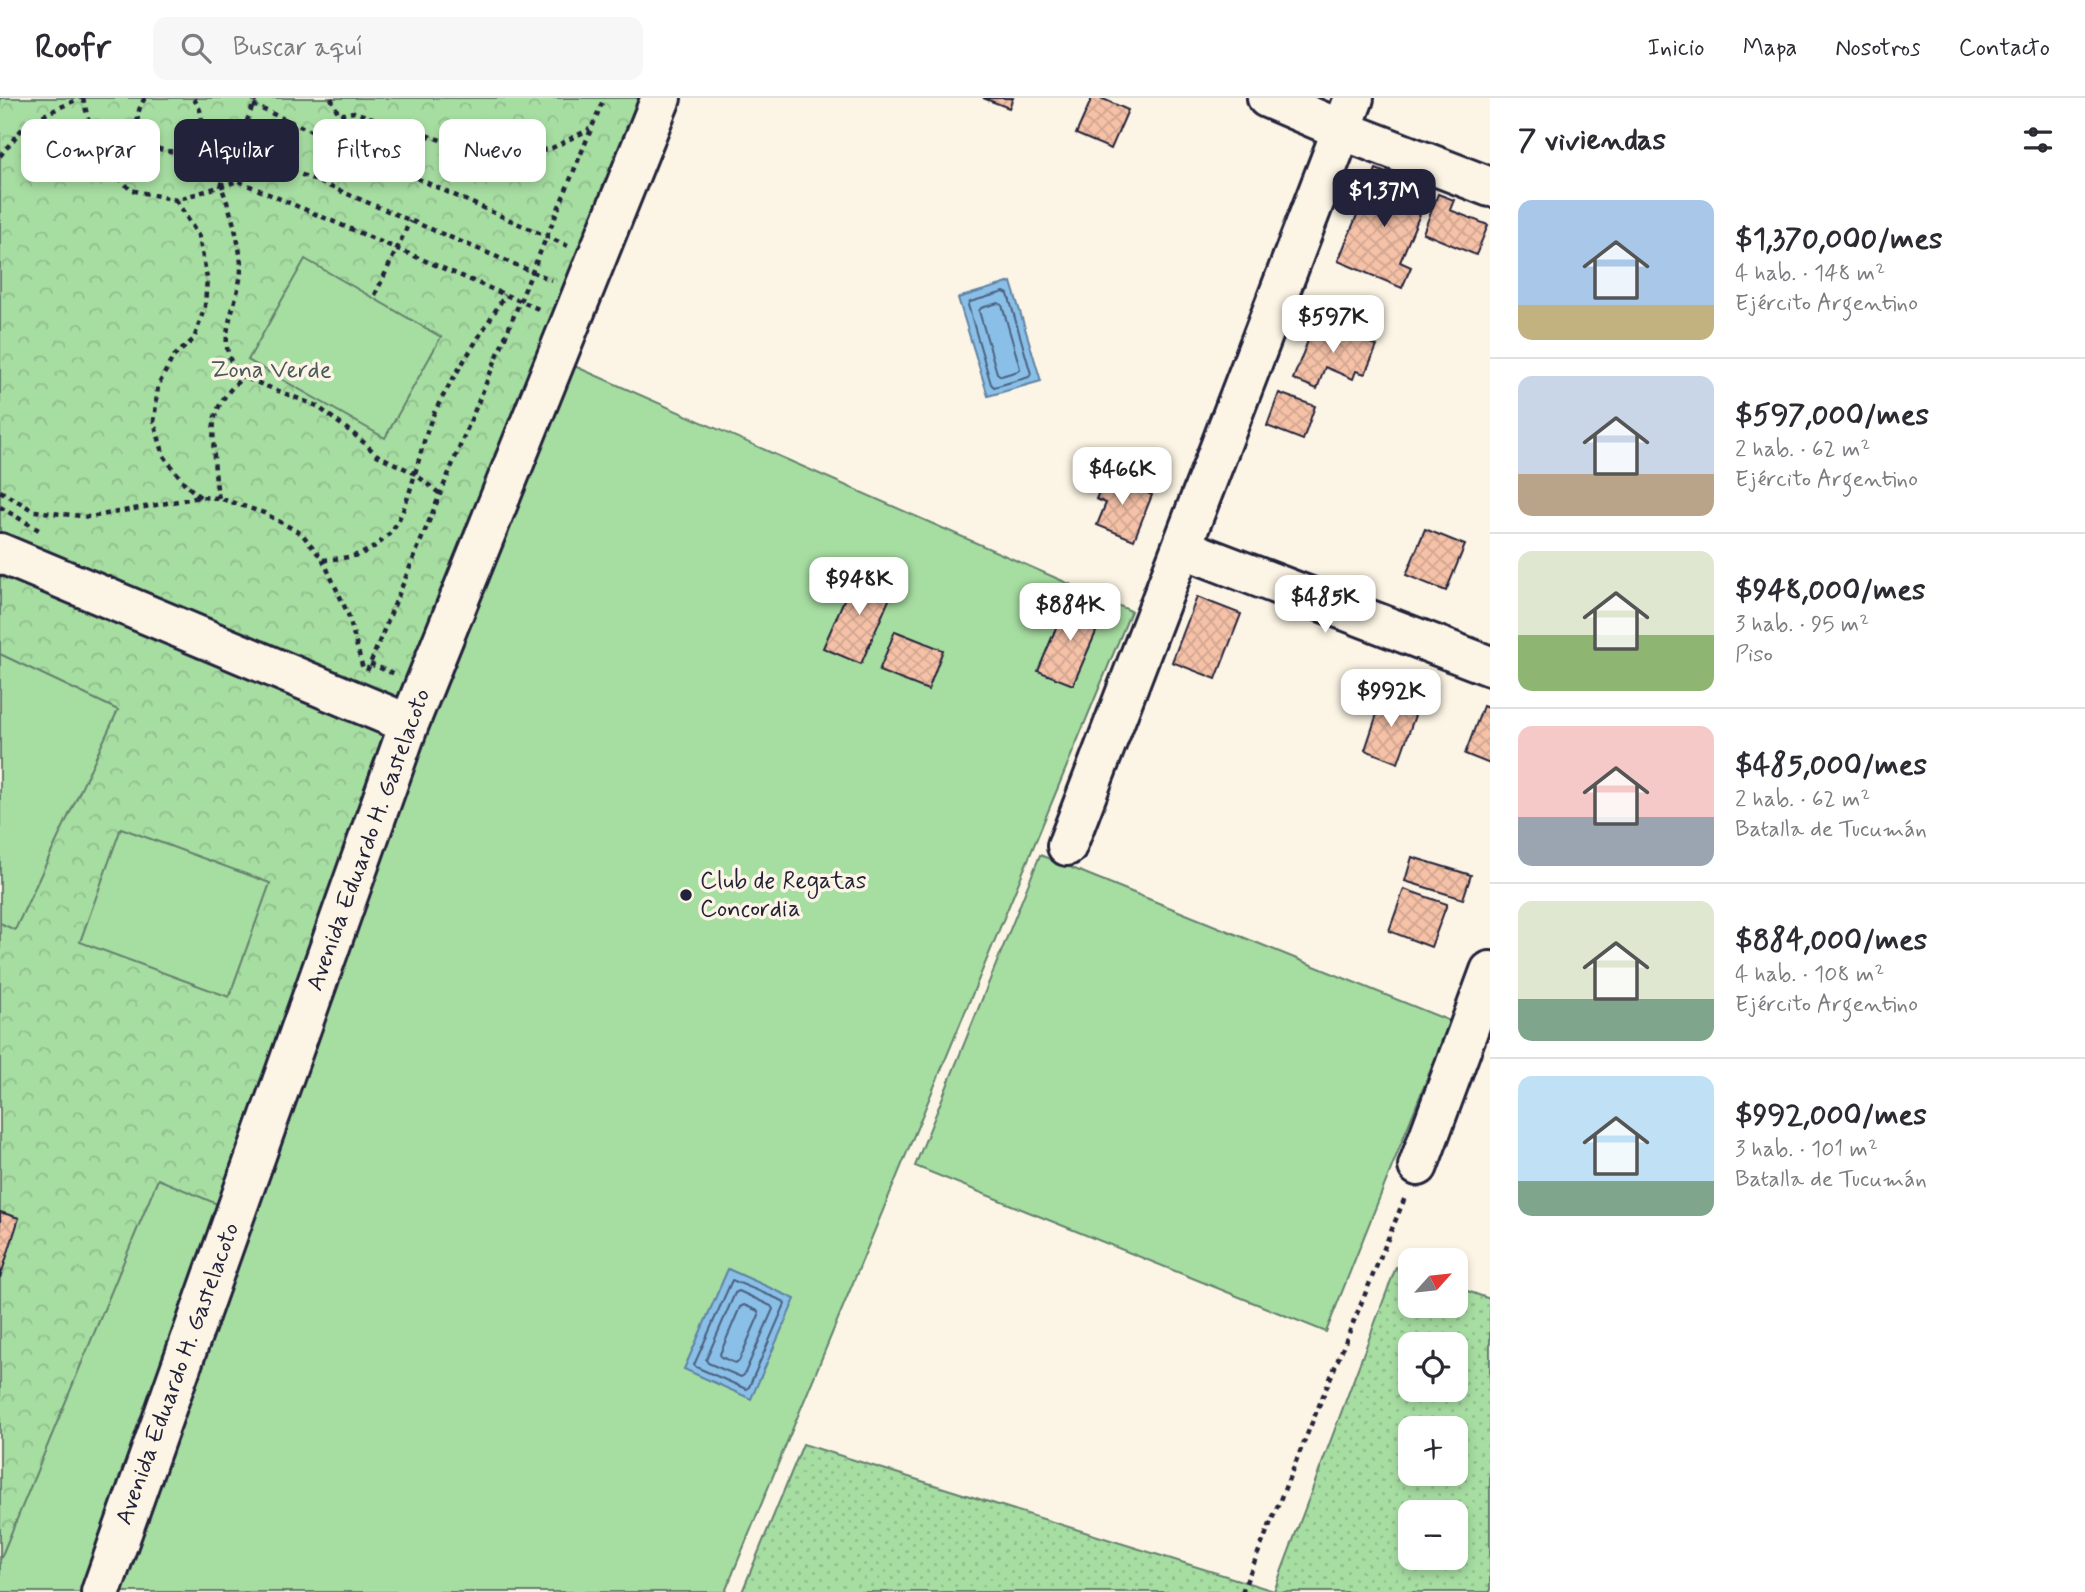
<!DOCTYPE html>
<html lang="es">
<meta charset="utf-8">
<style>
:root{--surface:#fff;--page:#f7f7f7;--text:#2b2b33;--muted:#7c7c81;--line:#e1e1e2;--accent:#22223b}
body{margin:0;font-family:Mynerve,sans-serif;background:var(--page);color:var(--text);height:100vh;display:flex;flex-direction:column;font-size:26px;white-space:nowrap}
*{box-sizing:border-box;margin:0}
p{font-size:23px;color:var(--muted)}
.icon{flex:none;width:38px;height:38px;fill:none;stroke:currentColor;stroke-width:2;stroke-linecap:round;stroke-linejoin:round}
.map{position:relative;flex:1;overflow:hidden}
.sheet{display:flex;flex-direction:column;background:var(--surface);width:595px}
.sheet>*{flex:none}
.top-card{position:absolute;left:21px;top:21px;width:665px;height:63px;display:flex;gap:14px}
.needle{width:46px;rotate:63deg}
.controls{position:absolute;left:1398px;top:1150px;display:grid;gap:14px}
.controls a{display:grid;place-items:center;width:70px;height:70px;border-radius:14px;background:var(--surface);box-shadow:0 4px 10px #0003;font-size:35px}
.price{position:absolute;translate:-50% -60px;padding:0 16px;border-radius:14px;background:#fff;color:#222;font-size:23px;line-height:46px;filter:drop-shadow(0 2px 4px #0008)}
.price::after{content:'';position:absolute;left:50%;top:42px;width:21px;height:16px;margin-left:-10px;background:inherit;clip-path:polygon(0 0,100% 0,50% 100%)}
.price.current{background:var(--accent);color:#fff}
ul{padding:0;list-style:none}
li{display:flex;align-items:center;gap:21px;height:175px;padding:0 28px}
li+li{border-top:2px solid var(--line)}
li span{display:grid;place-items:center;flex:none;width:196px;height:140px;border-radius:14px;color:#555}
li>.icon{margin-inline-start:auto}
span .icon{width:84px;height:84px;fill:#fffc;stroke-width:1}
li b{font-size:30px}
h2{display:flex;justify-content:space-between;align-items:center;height:84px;padding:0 28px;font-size:30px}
.chip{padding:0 24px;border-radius:14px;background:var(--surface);box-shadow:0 4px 10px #0003;font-size:24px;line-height:63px}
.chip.current{background:var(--accent);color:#fff}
header{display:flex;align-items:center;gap:42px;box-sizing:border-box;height:98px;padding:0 35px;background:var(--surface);border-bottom:2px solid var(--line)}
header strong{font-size:33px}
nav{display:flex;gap:38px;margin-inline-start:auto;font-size:24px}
.search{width:490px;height:63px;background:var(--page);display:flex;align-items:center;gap:18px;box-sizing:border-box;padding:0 24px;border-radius:14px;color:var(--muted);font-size:26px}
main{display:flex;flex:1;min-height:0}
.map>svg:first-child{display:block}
.grass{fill:url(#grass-dots);stroke:#64806e;stroke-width:2;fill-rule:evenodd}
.forest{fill:url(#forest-crowns);stroke:#64806e;stroke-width:2}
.garden{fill:#a6dda1;stroke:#64806e;stroke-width:2}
.water{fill:#8ac0e8;stroke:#6081a3;stroke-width:2}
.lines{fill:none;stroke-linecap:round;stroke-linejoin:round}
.shore{stroke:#4c6180;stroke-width:2}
.building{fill:url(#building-cross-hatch);stroke:#22223b;stroke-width:2}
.minor-casing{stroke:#22223b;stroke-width:44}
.path{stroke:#22223b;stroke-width:4.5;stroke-dasharray:5 5;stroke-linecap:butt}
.minor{stroke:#fcf5e5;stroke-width:38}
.poi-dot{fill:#22223b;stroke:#fcf5e5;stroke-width:2.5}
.labels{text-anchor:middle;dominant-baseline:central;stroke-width:7;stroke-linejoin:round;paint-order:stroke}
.park-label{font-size:24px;fill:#4a5a5a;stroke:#fcf5e5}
.street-label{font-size:24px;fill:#22223b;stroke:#fcf5e5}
.poi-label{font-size:24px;fill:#22223b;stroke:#fcf5e5;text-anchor:start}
</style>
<header>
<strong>Roofr</strong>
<div class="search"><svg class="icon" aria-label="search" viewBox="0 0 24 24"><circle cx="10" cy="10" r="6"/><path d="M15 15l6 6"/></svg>Buscar aquí</div>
<nav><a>Inicio</a><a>Mapa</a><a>Nosotros</a><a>Contacto</a></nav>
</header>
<main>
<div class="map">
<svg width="1490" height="1494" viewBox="0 0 1490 1494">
<defs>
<pattern id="grass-dots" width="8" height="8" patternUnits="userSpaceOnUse" patternTransform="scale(1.75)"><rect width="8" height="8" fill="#a6dda1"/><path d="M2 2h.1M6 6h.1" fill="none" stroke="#8fbd8c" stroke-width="1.8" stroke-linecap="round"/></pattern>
<pattern id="forest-crowns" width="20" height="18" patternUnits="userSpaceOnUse" patternTransform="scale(1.75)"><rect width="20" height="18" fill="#a6dda1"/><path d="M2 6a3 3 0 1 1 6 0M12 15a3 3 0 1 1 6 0" fill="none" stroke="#8fbd8c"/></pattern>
<pattern id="building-cross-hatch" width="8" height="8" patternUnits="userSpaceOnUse" patternTransform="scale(1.75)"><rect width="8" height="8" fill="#f5c1a7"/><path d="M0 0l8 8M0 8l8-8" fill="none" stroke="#d2a691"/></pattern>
</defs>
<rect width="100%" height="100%" fill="#fcf5e5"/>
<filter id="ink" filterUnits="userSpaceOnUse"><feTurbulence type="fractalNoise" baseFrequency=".0143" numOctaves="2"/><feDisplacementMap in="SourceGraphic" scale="14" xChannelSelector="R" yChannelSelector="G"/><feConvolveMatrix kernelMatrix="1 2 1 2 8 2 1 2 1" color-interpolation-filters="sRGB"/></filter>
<g filter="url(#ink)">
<path class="grass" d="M1396,1169l14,5v34h46v-19l34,12v293h-748l61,-148 471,147zM1410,1246h46v46h-46zM1410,1330h46v46h-46zM1410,1414h46v46h-46z"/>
<path class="forest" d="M0,0h652l-514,1494h-138z"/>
<path class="garden" d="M305,161l136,78 -56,101 -137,-78z
M563,263l568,250 -406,981h-725v-32l158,-381 78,33z
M0,556l118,56 -103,220 -15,-7z
M121,730l149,55 -41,114 -149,-55z
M1040,757l410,166 -124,311 -411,-166z"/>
<path class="water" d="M1011,184l30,99 -53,15 -30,-98z
M728,1171l67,30 -44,100 -67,-30z"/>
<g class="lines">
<path class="shore" d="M1004,194l4,2 23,80 -2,3 -35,10 -3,-3 -23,-79 2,-3z
M998,205l4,2 18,63 -2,3 -17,5 -4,-3 -18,-62 2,-3z
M732,1182l51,21 2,3 -36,83 -3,2 -50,-22 -2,-2z
M739,1193l32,15 2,3 -29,66 -3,2 -33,-14 -2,-3 29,-67z
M744,1207l14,6 1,4 -20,46 -4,2 -14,-6 -1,-3 20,-47z"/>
</g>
<path class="building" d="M983,0h30l-4,10z
M1092,0h9l27,12 -17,39 -35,-15z
M1376,71l45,18 -4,9 9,4 -26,62 11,5 -9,21 -64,-27z
M1438,96l16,6 -4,10 38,15 -12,30 -53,-22z
M1316,222l61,26 -12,28 -9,-3 -3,8 -28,-12 -8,22 -24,-10z
M1279,295l36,13 -12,34 -36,-14z
M1106,377l46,20 -18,45 -37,-15 9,-22 -10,-4z
M1425,431l40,16 -19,46 -40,-16z
M857,472l38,16 -34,78 -38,-16z
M1197,499l44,17 -25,65 -44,-17z
M1068,501l35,17 -30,69 -35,-14z
M895,533l48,19 -15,40 -49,-19z
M1383,598l35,11 -20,56 -33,-13z
M1483,608l7,3v55l-25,-10z
M1412,759l59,18 -8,24 -58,-18z
M1404,791l43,15 -16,43 -42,-16z
M0,1114l19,6 -19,60z"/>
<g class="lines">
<g class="minor-casing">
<path id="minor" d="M1267,0l75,32 148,57
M1182,450l308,118
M0,455l409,171
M1067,748l287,-748
M1418,1068l72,-195
M101,1494l308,-868 252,-626"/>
</g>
<path class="path" d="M83,0l14,58 34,34 45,10 62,-19 303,129
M145,0c-30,45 41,77 55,30 4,-11 0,-21 -7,-30
M256,0l-35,88c9,22 19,56 20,79 1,39 -34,79 2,112l74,29 43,33 17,16 37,18 26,21
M331,0l8,17 15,-3 146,47 52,-11 38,-19
M253,7l315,141
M200,34l352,148
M0,58l27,-33 53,-25
M176,102l23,37 8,41 -2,28 -11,33 -21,18 -15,29 -4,36 10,34 21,28 15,13
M375,197l35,-74
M0,393l34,20 56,6 110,-20 19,1 45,15 38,21 21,26 25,54 15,55
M219,400c-4,-13 -8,-68 -4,-81 5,-17 15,-28 28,-40
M0,409l39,23
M323,462c28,-3 43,-3 64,-24 24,-22 32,-93 48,-125 21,-40 47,-78 70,-116
M370,566l25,10
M367,573l237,-573
M1242,1494l164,-397"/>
<use href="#minor" class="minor"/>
</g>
</g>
<circle class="poi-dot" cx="686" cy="797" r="7"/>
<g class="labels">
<g class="park-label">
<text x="271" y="272">Zona Verde</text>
</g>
<g class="street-label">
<text transform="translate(369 742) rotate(-70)">Avenida Eduardo H. Gastelacoto</text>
<text transform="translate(178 1276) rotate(-70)">Avenida Eduardo H. Gastelacoto</text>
</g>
<g class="poi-label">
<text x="700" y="783">Club de Regatas<tspan x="700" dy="28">Concordia</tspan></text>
</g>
</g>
</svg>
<div class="controls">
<a><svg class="needle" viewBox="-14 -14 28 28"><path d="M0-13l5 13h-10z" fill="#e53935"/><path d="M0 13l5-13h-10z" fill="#7c7c81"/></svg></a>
<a><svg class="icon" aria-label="locate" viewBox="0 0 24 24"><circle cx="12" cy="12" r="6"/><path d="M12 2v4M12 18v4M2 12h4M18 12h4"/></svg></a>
<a>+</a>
<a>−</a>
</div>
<b class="price current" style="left:1384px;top:131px">$1.37M</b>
<b class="price" style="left:1333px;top:257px">$597K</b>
<b class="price" style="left:1122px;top:409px">$466K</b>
<b class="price" style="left:859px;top:519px">$948K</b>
<b class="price" style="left:1325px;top:537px">$485K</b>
<b class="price" style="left:1070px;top:545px">$884K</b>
<b class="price" style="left:1391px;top:631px">$992K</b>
<div class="top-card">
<a class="chip">Comprar</a>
<a class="chip current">Alquilar</a>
<a class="chip">Filtros</a>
<a class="chip">Nuevo</a>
</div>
</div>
<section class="sheet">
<h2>7 viviendas<svg class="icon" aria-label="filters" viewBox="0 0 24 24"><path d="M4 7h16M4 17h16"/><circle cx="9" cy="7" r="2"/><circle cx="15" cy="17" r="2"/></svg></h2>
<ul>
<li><span style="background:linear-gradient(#a9c7e8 75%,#c2b280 0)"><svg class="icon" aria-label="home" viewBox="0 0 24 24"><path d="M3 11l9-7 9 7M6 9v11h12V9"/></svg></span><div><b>$1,370,000/mes</b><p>4 hab. · 148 m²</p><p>Ejército Argentino</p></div></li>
<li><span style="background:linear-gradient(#c9d6e8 70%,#b9a48a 0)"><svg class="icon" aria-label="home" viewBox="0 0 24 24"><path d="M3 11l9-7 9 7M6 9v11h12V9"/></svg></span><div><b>$597,000/mes</b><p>2 hab. · 62 m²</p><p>Ejército Argentino</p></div></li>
<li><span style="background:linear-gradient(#dfe7d0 60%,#8fb573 0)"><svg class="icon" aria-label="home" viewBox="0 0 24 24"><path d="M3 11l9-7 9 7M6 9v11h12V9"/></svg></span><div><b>$948,000/mes</b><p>3 hab. · 95 m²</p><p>Piso</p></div></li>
<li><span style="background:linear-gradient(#f6c9c9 65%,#9aa5b1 0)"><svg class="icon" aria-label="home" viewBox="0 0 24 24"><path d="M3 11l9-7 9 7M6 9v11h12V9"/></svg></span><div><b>$485,000/mes</b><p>2 hab. · 62 m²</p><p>Batalla de Tucumán</p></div></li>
<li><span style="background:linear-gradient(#dfe7d0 70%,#7fa58c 0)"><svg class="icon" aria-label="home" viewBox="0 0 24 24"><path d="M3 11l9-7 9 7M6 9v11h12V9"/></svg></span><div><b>$884,000/mes</b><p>4 hab. · 108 m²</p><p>Ejército Argentino</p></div></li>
<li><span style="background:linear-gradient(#bfe0f5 75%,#7fa58c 0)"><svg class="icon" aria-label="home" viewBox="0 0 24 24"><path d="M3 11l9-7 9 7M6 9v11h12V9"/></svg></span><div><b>$992,000/mes</b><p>3 hab. · 101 m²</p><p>Batalla de Tucumán</p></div></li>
</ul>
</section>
</main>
